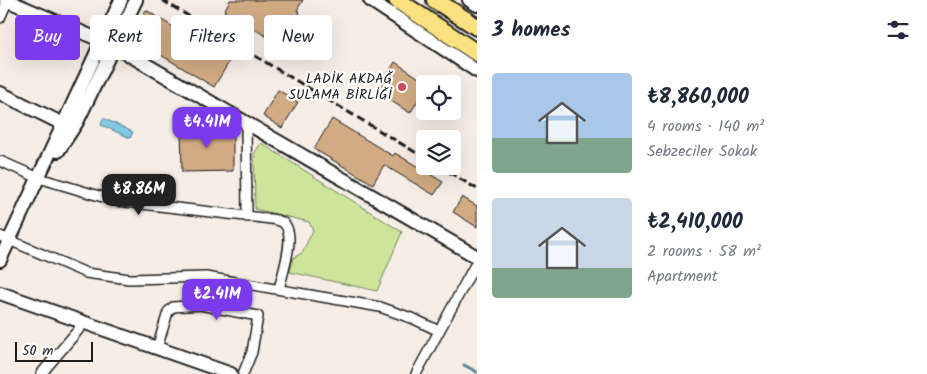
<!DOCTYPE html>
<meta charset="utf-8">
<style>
:root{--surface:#fff;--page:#f2f2f3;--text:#1f2937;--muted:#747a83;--accent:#7c3aed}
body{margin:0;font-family:Kalam,sans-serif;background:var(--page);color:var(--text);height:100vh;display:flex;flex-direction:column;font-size:19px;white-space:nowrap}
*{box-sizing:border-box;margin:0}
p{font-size:16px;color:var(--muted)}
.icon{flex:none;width:28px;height:28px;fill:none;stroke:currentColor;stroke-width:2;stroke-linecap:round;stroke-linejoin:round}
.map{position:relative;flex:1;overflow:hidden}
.panel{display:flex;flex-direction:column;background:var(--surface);width:450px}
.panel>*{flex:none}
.hud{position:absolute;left:15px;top:15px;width:386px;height:45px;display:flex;gap:10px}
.controls{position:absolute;left:416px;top:75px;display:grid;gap:10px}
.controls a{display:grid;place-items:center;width:45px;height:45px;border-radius:5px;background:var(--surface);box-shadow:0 5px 20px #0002;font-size:25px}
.scale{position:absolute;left:15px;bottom:12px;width:78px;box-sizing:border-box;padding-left:5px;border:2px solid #1c1c1c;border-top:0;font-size:14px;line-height:18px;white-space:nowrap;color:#1c1c1c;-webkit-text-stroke:4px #fff;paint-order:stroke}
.price{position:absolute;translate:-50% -42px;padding:0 11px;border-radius:10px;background:var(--accent);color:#fff;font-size:16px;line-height:32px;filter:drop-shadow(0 1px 2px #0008)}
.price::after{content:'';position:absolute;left:50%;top:30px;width:15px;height:11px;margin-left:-8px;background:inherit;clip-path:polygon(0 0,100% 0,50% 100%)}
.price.active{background:#222;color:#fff}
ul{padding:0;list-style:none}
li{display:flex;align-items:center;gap:15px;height:125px;padding:0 15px}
li span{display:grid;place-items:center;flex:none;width:140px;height:100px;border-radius:5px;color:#555}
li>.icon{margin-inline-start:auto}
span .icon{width:60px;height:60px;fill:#fffc;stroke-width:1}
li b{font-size:21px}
h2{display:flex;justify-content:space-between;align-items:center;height:60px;padding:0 15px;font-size:21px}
.pill{padding:0 18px;border-radius:5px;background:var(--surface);box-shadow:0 5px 20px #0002;font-size:18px;line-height:45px}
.pill.active{background:var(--accent);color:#fff}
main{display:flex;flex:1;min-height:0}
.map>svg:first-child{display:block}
.green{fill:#cce59b;stroke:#74805c}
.water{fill:#82c9e3;stroke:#598493}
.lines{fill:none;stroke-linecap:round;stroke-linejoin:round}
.stream{stroke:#598493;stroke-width:3}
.building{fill:#d1ab83;stroke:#1c1c1c}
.street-casing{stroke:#1c1c1c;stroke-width:12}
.secondary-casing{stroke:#1c1c1c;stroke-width:16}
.highway-casing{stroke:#1c1c1c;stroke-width:20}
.street{stroke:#fff;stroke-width:9}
.secondary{stroke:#fff;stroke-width:12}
.highway{stroke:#fbe180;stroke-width:16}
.rail{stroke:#1c1c1c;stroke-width:3;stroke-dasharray:8 4;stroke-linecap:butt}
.poi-dot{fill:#d1495b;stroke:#fff;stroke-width:2}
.labels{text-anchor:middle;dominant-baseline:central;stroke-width:4.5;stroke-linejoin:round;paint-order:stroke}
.poi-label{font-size:14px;fill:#1c1c1c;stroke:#fff;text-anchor:end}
</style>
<main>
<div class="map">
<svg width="477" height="374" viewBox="0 0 477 374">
<rect width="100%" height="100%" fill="#f6eee6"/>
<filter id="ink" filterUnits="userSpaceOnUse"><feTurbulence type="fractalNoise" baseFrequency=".02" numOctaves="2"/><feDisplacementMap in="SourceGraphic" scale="10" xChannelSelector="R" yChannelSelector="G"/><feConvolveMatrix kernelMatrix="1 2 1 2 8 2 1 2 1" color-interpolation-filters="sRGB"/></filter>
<g filter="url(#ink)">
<path class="green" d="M261,143l141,89 -25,59 -87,-19 3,-14 9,-5 11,-23 -4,-8 -54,-13 -1,-55z"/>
<path class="water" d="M103,118l30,14 -3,6 -29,-13z"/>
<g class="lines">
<path class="stream" d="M464,365l13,7"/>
</g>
<path class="building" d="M230,0h73l-6,10 3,2 -19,33 -57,-34z
M146,10l83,52 -15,25 -83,-50z
M395,62l30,20v8l-15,23 -33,-21z
M278,90l20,12 -16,26 -19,-12z
M332,119l61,37 2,-3 48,29 -9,13 -50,-30 -11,19 -59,-35z
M181,126h52v45l-51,1z
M462,197l15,9v21l-24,-15z"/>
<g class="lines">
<g class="street-casing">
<path id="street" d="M0,18l8,-18
M246,122l1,95
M0,161l39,17 77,23 147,17c5,1 14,1 19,4 16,9 0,53 -3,67
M0,236l86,37 43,6 77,-2 174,30 34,12 25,12
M157,348l11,-36 5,-5 27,-2 58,11 -6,36 -9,22
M41,374l44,-52
M416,374l61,-113"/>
</g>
<g class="secondary-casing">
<path id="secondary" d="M6,0l108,46 363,211
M370,0l107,71
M469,0l8,5
M0,93l63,31 9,-1
M58,151l19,-29 59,-122
M0,260l121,-260
M0,293l231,81"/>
</g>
<g class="highway-casing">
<path id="highway" d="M397,0l80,53
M435,0l42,27"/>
</g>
<use href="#street" class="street"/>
<use href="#secondary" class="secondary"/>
<use href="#highway" class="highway"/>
<path class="rail" d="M162,0l263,158
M439,166l38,23"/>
</g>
</g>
<circle class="poi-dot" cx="402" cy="87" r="5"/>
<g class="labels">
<g class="poi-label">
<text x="392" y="79">LADİK AKDAĞ<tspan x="392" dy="16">SULAMA BİRLİĞİ</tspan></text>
</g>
</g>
</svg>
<div class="controls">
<a><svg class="icon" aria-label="locate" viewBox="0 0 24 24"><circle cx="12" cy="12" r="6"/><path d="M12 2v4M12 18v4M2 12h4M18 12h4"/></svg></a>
<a><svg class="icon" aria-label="layers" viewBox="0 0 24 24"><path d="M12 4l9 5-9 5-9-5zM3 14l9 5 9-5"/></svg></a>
</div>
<div class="scale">50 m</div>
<b class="price" style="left:207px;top:149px">₺4.41M</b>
<b class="price active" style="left:139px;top:216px">₺8.86M</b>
<b class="price" style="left:217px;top:321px">₺2.41M</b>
<div class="hud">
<a class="pill active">Buy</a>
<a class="pill">Rent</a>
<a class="pill">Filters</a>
<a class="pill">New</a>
</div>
</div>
<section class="panel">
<h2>3 homes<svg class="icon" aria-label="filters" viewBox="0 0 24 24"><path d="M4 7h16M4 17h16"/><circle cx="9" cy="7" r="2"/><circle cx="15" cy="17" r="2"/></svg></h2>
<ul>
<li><span style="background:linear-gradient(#a9c7e8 65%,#7fa58c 0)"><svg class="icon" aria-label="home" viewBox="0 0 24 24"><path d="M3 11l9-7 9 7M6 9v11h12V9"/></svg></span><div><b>₺8,860,000</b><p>4 rooms · 140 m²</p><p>Sebzeciler Sokak</p></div></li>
<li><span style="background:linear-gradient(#c9d6e8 70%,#7fa58c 0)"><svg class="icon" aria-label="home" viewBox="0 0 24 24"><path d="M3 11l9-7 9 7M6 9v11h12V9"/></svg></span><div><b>₺2,410,000</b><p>2 rooms · 58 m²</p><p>Apartment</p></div></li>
</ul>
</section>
</main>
